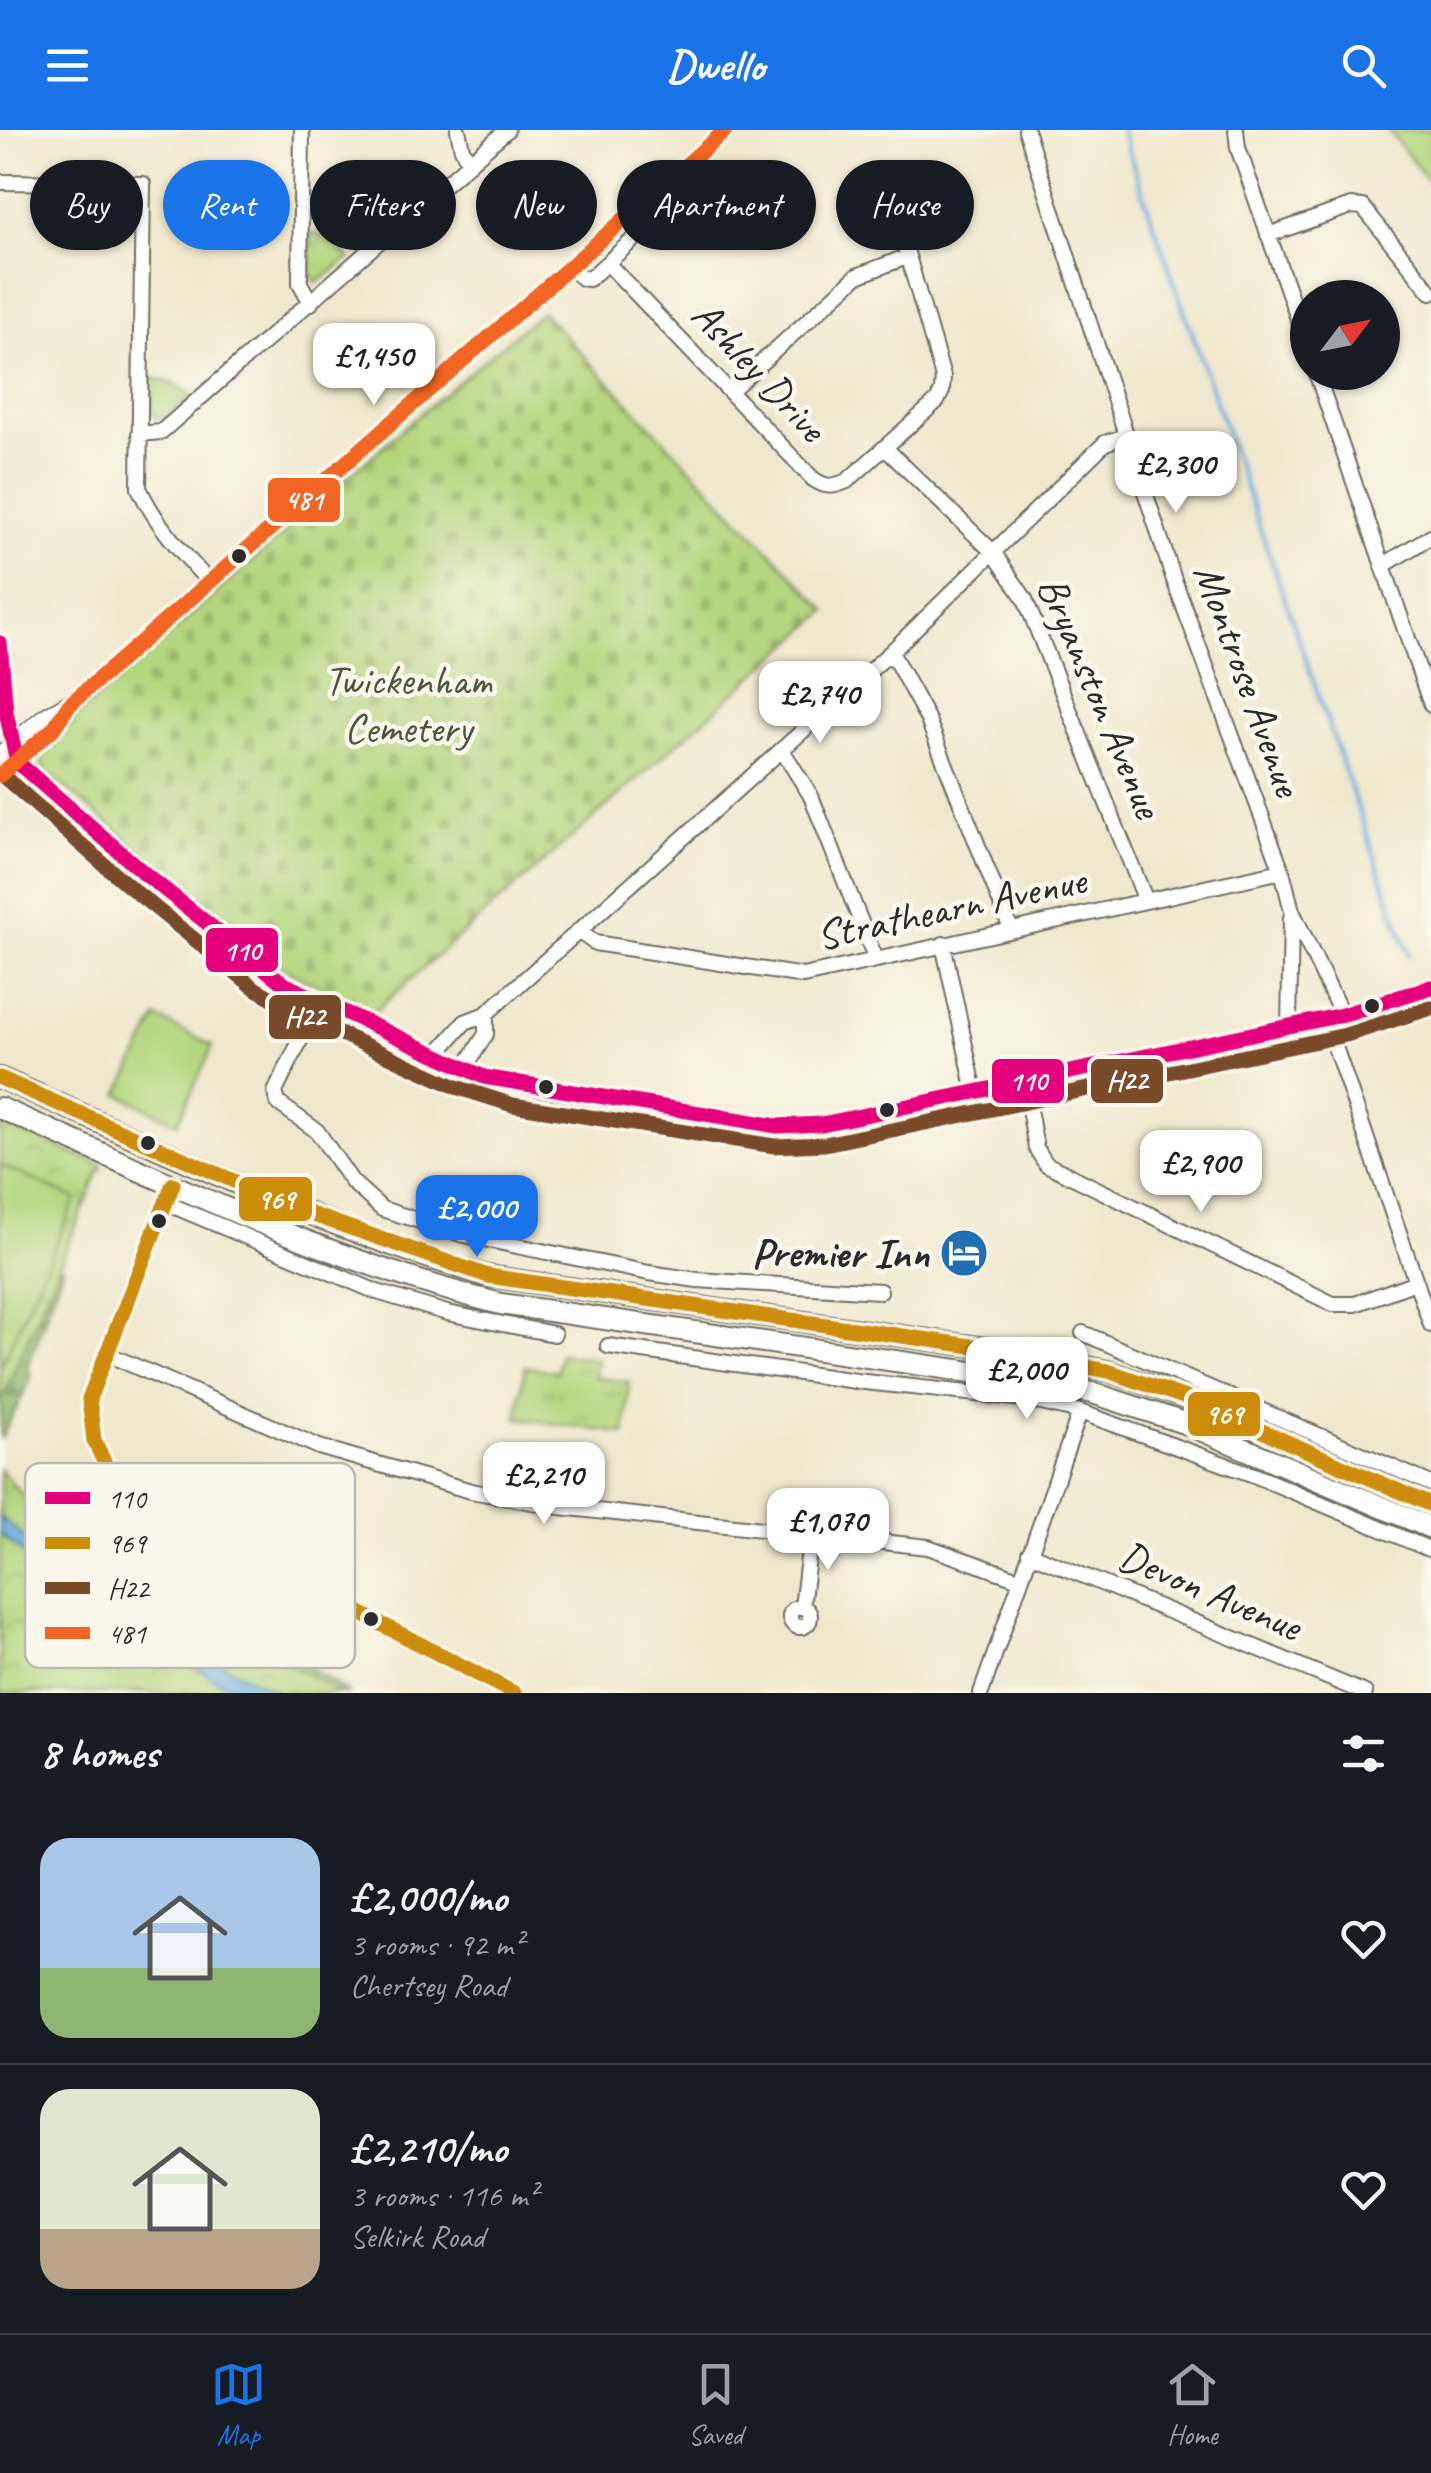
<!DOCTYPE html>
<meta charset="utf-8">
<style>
:root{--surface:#171b24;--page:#242831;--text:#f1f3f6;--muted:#9ea1a6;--line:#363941;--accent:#1a73e8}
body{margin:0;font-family:Caveat,sans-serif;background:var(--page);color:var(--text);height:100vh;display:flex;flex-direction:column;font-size:38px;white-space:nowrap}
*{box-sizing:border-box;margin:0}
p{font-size:32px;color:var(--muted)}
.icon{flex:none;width:55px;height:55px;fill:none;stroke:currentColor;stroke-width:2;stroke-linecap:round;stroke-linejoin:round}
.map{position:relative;height:1563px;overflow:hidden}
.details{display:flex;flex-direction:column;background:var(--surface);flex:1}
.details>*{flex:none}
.top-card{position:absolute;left:30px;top:30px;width:1372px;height:90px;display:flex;gap:20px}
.needle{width:65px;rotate:58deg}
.buttons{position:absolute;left:1290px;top:150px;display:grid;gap:20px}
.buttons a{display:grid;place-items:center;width:110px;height:110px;border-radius:50%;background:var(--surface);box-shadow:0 2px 8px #0004;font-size:50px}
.price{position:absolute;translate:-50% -85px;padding:0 22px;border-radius:20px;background:#fff;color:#222;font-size:32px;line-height:65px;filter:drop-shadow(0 2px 5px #0008)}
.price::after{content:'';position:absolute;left:50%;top:60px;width:30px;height:22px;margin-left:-15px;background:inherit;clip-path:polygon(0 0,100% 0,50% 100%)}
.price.active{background:var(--accent);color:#fff}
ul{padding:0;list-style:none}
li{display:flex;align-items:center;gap:30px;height:250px;padding:0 40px}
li+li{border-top:2px solid var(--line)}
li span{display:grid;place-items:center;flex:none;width:280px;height:200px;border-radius:30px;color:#555}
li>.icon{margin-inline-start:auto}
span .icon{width:120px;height:120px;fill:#fffc;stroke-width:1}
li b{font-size:42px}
h2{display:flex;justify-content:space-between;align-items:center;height:120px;padding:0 40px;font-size:42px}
.tag{padding:0 35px;border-radius:45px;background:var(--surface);box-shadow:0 2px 8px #0004;font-size:35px;line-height:90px}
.tag.active{background:var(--accent);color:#fff}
header{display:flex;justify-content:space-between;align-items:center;height:130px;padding:0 40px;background:var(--accent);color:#fff;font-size:45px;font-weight:800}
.tab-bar{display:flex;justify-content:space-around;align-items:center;height:140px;border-top:2px solid var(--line);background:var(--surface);font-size:28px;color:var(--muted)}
.tab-bar a{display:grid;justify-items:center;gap:5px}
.tab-bar .active{color:var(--accent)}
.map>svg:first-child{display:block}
.grass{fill:url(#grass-tufts);stroke:#708054;stroke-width:2.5}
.forest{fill:url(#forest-firs);stroke:#5d714c;stroke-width:2.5}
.cemetery{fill:url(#cemetery-stones);stroke:#708054;stroke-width:2.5}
.park{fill:url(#park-crowns);stroke:#708054;stroke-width:2.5}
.pitch{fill:#b4d67e;stroke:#708054;stroke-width:2.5}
.water{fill:#6cade0;stroke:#4c6c86;stroke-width:2.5}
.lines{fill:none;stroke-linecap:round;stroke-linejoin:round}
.stream{stroke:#6cade0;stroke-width:4}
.minor-casing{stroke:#706d64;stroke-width:18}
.major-casing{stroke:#706d64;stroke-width:21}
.highway-casing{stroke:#706d64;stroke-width:24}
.minor{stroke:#fff;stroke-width:14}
.major{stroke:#fff;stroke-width:18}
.highway{stroke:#fff;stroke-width:20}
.bus-1-casing{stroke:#fbf7ec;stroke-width:22}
.bus-2-casing{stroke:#fbf7ec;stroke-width:22}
.bus-3-casing{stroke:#fbf7ec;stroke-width:22}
.bus-4-casing{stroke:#fbf7ec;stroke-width:22}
.bus-1{stroke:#e5007d;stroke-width:15}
.bus-2{stroke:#ce8d09;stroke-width:15}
.bus-3{stroke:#7a4b2a;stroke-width:15}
.bus-4{stroke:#f26522;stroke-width:15}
.bus-dot{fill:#2b2b2b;stroke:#fbf7ec;stroke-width:4}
.labels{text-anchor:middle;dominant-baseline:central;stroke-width:9;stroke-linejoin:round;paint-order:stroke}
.street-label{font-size:42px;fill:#2b2b2b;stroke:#fbf7ec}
.park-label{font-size:42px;fill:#4d5640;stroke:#fbf7ec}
.poi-label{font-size:42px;font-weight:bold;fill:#2b2b2b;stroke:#fbf7ec;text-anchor:end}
.key{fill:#fbf7ec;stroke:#bdbab2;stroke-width:2.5}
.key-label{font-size:28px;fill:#2b2b2b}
.line-badge{stroke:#fbf7ec;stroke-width:4}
.badge-label{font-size:28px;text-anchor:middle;font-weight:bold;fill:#fff}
</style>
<header><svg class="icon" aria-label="menu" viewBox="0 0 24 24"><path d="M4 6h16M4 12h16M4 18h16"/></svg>Dwello<svg class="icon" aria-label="search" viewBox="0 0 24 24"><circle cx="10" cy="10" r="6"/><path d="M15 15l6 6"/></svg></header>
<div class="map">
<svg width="1431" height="1563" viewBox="0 0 1431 1563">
<defs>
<pattern id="grass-tufts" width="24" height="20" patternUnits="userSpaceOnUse" patternTransform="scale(2.5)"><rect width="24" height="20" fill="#b4d67e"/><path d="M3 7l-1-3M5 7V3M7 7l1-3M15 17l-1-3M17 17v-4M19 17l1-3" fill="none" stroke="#9bb86d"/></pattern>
<pattern id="forest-firs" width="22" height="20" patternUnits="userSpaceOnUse" patternTransform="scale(2.5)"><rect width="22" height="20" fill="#8fb76d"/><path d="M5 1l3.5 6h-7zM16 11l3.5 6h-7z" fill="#75955a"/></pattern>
<pattern id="cemetery-stones" width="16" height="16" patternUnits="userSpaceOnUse" patternTransform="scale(2.5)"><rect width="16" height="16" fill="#b4d67e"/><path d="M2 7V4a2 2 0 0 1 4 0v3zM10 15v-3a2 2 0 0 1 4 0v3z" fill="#9bb86d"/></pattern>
<pattern id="park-crowns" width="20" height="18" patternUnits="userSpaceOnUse" patternTransform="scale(2.5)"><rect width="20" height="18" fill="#b4d67e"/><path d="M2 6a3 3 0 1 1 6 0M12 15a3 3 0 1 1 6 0" fill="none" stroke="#9bb86d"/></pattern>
</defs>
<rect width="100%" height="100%" fill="#fbf7ec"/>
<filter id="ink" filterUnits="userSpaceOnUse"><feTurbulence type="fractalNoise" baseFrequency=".01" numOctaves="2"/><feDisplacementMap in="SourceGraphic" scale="20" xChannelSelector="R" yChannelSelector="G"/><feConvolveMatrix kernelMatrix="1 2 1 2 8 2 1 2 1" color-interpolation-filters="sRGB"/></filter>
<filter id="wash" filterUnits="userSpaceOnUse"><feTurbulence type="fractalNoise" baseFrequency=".0048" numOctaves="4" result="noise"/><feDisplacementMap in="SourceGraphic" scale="40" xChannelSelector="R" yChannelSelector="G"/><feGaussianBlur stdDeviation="2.25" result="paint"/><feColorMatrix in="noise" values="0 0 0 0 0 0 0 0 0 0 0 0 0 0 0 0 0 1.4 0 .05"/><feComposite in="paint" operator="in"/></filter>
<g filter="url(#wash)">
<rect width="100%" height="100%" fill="#f0e8ce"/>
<path class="grass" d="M310,103c15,2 31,13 39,26l-32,24 -8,-11z
M151,249c14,0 32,8 41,18l-25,21h-10l-6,-8z
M560,1224l37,5 -2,18 34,5 -4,52 -108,-16 8,-52 32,6z"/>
<path class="forest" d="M51,1137h12l-35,99 3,12 -30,61 -1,-76z
M233,1504l22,8 19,1 5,15 14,-3 55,38h-25z"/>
<path class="cemetery" d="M542,182l285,299 -454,402 -84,-42 -22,-15 -225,-188v-22l372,-327z"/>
<path class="park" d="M0,993l102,42 -102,238z
M0,1339l31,35 143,97 166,92h-340z"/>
<path class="pitch" d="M1388,0h43v55z
M157,888l56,28 -36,77 -58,-29z
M0,1035l76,34 -75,166 -1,-1z"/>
<path class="water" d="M0,1387c84,72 180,127 279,176h-38l-20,-10 -109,-64 -83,-60 -29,-25z"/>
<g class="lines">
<path class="stream" d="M1121,0l288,825"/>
</g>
</g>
<g filter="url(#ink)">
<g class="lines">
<g class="minor-casing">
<path id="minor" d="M302,0l-2,153 11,20
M458,0l4,19 8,14
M1026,0l148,450 108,291 10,40 50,104
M1236,0l2,18 70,199
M0,52l143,2 -4,304c17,37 43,64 70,94
M1268,105l83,-29 12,1 68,85
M608,134l205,215c13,9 20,8 34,2l90,-80 5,-10 1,-14 -51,-176
M568,137l14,11 7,1 98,-87 1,-8 -8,-13
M1316,242l115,333
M730,261l127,-115 49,-19
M139,304l22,-2 346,-302
M885,318l109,105 31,46 121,302
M1384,435l47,-29
M0,513l6,69 11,50 128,112 139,110 200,93 58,12 235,37 45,-2 520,-109 89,-28
M891,522l37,68 83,209
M782,620l29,46 65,164
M578,801l17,12 208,33 479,-105
M943,814l32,148
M319,872l-44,90 3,11 39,28 35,51 30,27 82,26 185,38 48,7 183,11
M1325,888l106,307
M1289,897l2,-110
M436,925l29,-33 21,-8 405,-362 214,-209 21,-7
M464,939l22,-35v-20
M1024,951l12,67 10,16 287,140h22l61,-22
M173,1054l-84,215c1,29 5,55 25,78 24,27 93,56 127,73 91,48 180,98 273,143
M166,1073l211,89 70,21 107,21
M1083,1203l348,151
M608,1216l248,35 168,18 56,13 174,63 177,75
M105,1223l214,94 152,44 89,16 368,40 91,32
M1029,1423l336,140
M790 1487a10 10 0 1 1 20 0a10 10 0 1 1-20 0Z
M802,1477l9,-73
M981,1563l99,-281"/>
</g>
<g class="major-casing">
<path id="major" d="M0,626l44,-38 30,-17 652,-571
M0,645l53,-46 13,-19"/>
</g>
<g class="highway-casing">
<path id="highway" d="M0,948c161,70 320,150 488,198l511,74 109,21 81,28 242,106
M0,978c163,72 327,153 501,196l498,72 94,17 91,30 247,105"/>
</g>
<use href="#minor" class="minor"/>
<use href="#major" class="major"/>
<use href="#highway" class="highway"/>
<g class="bus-1-casing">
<path id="bus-1" d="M0,513l6,69 11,50 128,112 139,110 200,93 293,49 45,-2 520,-109 89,-28"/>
</g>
<g class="bus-2-casing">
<path id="bus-2" d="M0,948l302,133 186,65 511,74 109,21 81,28 242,106
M173,1054l-84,215 5,41 13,28 18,19 31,20 358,186"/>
</g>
<g class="bus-3-casing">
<path id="bus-3" d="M3,646l129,113 124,100 55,31 145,67 57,18 261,41 51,-2 521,-109 85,-27"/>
</g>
<g class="bus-4-casing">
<path id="bus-4" d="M0,645l53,-46 16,-24 657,-575"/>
</g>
<use href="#bus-1" class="bus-1"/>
<use href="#bus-2" class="bus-2"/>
<use href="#bus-3" class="bus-3"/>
<use href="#bus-4" class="bus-4"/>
</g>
</g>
<defs>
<g id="hotel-disc" transform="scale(2.5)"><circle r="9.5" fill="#1f6fb2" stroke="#fbf7ec"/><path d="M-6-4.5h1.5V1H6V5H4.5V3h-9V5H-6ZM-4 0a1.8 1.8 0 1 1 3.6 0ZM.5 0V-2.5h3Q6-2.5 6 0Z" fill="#fff"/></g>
</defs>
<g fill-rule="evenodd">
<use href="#hotel-disc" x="964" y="1123"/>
</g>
<g class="bus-dot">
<circle cx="239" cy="426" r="9"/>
<circle cx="1372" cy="876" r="9"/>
<circle cx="546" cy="957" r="9"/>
<circle cx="887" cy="980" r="9"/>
<circle cx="148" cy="1013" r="9"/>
<circle cx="159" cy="1091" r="9"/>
<circle cx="371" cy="1489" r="9"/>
</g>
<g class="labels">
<g class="street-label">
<text transform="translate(759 241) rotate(47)">Ashley Drive</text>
<text transform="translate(1248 550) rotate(70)">Montrose Avenue</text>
<text transform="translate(1100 567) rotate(67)">Bryanston Avenue</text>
<text transform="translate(951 778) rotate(-12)">Strathearn Avenue</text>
<text transform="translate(1210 1461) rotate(23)">Devon Avenue</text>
</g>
<g class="park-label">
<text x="408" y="550">Twickenham<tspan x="408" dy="48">Cemetery</tspan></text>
</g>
<g class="poi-label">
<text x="929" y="1123">Premier Inn</text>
</g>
</g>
<rect x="25" y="1333" width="330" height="205" rx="15" class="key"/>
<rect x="45" y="1362" width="45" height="12" fill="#e5007d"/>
<rect x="45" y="1407" width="45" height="12" fill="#ce8d09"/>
<rect x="45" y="1452" width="45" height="12" fill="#7a4b2a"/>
<rect x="45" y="1497" width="45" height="12" fill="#f26522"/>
<g class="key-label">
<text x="108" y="1378">110</text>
<text x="108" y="1423">969</text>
<text x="108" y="1468">H22</text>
<text x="108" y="1513">481</text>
</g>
<g class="line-badge">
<rect x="266" y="346" width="76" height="48" rx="10" fill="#f26522"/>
<rect x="204" y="796" width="76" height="48" rx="10" fill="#e5007d"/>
<rect x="267" y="863" width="76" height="48" rx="10" fill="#7a4b2a"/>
<rect x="1089" y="927" width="76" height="48" rx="10" fill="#7a4b2a"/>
<rect x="990" y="927" width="76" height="48" rx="10" fill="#e5007d"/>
<rect x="237" y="1045" width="77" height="48" rx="10" fill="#ce8d09"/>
<rect x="1186" y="1260" width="76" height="48" rx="10" fill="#ce8d09"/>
</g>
<g class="badge-label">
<text x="304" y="379">481</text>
<text x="242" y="830">110</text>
<text x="305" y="896">H22</text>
<text x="1127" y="960">H22</text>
<text x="1028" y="960">110</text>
<text x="276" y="1079">969</text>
<text x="1224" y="1294">969</text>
</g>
</svg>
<div class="buttons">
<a><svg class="needle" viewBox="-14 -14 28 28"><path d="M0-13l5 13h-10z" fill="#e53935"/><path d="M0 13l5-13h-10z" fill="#9ea1a6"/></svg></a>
</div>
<b class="price" style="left:374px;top:278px">£1,450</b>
<b class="price" style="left:1176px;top:386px">£2,300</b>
<b class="price" style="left:820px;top:616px">£2,740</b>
<b class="price" style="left:1201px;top:1085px">£2,900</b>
<b class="price active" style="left:477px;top:1130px">£2,000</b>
<b class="price" style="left:1027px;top:1292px">£2,000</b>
<b class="price" style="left:544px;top:1397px">£2,210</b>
<b class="price" style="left:828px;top:1443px">£1,070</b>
<div class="top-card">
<a class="tag">Buy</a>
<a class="tag active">Rent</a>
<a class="tag">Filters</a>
<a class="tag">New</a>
<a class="tag">Apartment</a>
<a class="tag">House</a>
</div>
</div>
<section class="details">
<h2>8 homes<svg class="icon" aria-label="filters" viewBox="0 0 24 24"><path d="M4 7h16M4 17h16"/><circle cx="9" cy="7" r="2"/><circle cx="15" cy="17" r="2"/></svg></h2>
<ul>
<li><span style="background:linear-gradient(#a9c7e8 65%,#8fb573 0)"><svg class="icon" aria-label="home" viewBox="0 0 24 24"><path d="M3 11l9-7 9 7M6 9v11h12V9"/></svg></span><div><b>£2,000/mo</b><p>3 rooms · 92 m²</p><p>Chertsey Road</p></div><svg class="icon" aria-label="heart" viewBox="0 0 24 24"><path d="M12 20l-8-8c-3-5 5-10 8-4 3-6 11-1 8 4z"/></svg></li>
<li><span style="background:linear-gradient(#dfe7d0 70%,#b9a48a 0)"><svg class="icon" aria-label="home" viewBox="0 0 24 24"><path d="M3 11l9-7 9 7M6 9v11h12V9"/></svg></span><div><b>£2,210/mo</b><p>3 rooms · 116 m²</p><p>Selkirk Road</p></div><svg class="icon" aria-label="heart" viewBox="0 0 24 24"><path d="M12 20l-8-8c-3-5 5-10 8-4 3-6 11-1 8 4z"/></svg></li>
</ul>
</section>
<nav class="tab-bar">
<a class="active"><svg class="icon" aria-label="map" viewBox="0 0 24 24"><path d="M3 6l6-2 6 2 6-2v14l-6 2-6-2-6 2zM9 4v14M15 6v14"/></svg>Map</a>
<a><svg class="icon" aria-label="saved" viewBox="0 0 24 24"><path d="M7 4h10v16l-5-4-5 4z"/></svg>Saved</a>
<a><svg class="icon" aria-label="home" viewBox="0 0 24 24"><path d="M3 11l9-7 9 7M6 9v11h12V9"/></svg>Home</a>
</nav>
